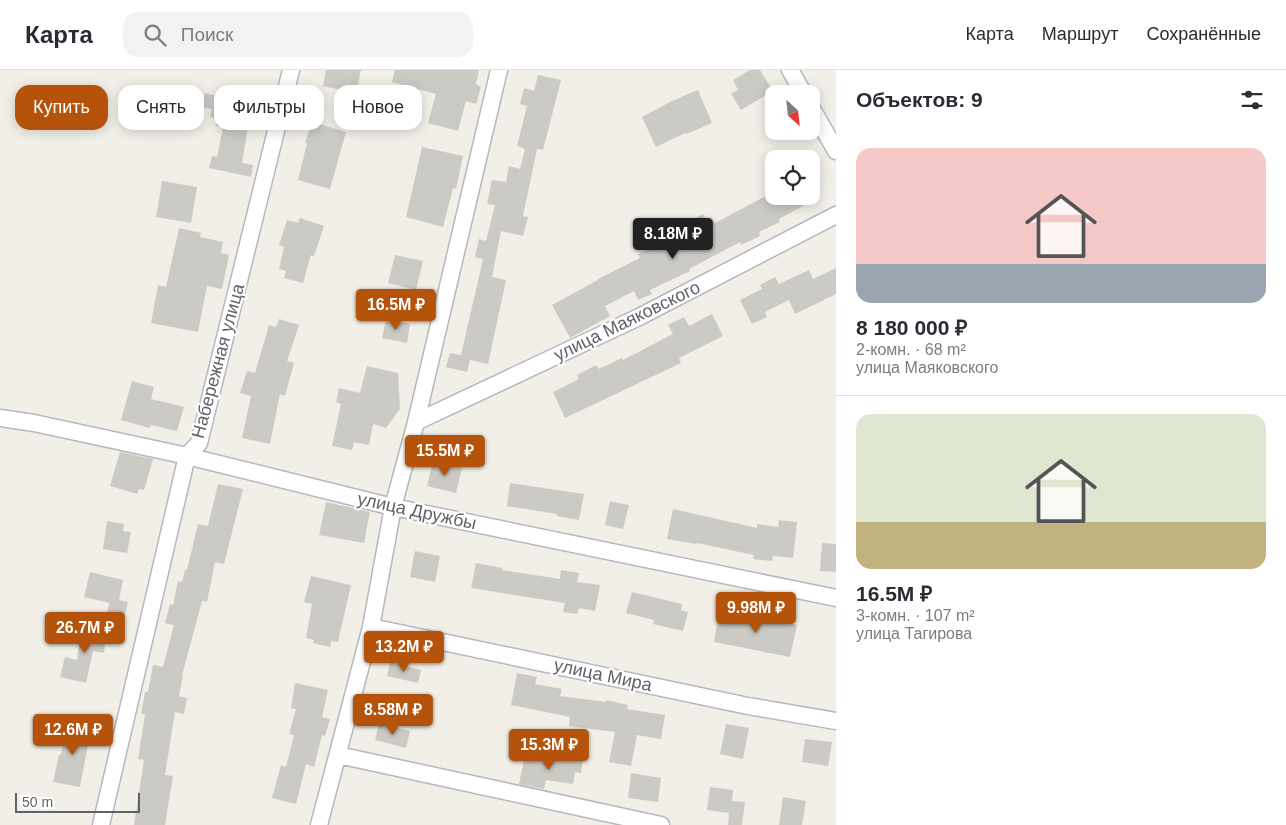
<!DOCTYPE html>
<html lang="ru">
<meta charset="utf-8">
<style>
:root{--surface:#fff;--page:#f2f2f3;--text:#2b2b33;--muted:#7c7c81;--line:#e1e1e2;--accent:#b45309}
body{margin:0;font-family:Helvetica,sans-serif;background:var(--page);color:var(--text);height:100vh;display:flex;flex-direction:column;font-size:19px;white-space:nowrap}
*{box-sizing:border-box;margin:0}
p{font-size:16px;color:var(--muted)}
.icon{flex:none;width:28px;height:28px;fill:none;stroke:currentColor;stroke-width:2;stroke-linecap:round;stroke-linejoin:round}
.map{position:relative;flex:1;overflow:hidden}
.side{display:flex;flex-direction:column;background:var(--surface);width:450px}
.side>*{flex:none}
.banner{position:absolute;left:15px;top:15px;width:475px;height:45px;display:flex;gap:10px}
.needle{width:32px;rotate:153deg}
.buttons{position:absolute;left:765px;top:15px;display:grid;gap:10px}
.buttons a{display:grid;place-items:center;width:55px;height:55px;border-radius:10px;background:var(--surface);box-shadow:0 2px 12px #0003;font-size:25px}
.scale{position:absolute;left:15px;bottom:12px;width:125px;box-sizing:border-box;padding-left:5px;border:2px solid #5f6368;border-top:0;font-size:14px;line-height:18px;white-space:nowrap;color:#5f6368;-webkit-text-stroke:4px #fff;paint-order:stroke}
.price{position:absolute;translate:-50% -42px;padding:0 11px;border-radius:5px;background:var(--accent);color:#fff;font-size:16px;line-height:32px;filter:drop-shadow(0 1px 2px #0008)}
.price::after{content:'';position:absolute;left:50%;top:30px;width:15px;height:11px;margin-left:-8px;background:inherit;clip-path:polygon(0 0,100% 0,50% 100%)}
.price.on{background:#222;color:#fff}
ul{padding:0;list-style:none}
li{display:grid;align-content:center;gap:10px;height:265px;padding:0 20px}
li+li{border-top:1px solid var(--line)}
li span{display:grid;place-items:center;height:155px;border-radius:15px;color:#555}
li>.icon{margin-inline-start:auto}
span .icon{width:90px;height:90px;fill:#fffc;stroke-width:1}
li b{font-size:21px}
h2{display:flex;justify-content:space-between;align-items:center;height:60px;padding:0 20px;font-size:21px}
.chip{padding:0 18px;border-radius:15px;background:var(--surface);box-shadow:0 2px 12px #0003;font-size:18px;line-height:45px}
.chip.on{background:var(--accent);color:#fff}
header{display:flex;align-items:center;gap:30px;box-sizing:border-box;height:70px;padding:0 25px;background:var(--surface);border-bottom:1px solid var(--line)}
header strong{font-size:24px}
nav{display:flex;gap:28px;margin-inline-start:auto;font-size:18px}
.search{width:350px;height:45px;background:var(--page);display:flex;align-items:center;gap:12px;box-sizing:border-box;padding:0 18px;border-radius:15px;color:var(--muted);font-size:19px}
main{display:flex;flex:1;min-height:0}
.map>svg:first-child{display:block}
.building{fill:#cccac5}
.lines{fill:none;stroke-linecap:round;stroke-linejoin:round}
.minor-casing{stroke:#b5b8bc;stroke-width:19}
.minor{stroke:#fff;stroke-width:16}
.labels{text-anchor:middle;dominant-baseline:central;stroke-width:4.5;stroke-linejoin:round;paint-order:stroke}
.street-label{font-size:18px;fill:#5f6368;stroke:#fff}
</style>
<header>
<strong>Карта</strong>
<div class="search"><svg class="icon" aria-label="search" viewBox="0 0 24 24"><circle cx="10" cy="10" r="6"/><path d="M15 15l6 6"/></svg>Поиск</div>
<nav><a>Карта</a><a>Маршрут</a><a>Сохранённые</a></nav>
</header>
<main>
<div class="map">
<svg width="836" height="755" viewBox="0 0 836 755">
<rect width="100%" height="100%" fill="#f1efe8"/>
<path class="building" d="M326,0h35l-5,23 -33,-7z
M395,0h84l-3,14 5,3 -5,17 -10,-3 -8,30 -30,-8 8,-29 -44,-12z
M750,0h10l13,21 -32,19 -10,-16 7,-4 -5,-10z
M538,5l23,5 -18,70 -6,-1 -14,67 5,1 -5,19 -22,-5 -9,46 14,3 -18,84 -18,-4 -3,12 -21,-5 4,-14 11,2 22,-96 -8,-2 4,-18 7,2 9,-36 -8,-1 5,-24 14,2 3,-16 11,3 5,-20 -8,-3 10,-40 -7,-2 4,-16 10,3z
M698,20l14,33 -26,11 -1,-1 -29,14 -14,-30 30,-16z
M205,23l27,6 -3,4 14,3 -3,14 9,2 -7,41 11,2 -2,12 -42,-9 3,-12 5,1 6,-30 -7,-1 1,-7 -7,-2 2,-8 -10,-2z
M312,52l34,10 -16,57 -32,-9 9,-37h-2z
M422,77l41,9 -7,33 -3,-1 -10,39 -37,-10z
M162,111l35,6 -6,36 -35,-6z
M766,126h55l-42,23 1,3 -21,10 1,4 -19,9 -1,-3 -51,27 1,2 -40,19 2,4 -14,6 -4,-9 -29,15 5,10 -40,22 -18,-33 46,-25v-1l42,-21 -2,-4 48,-23 -1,-3 9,-5 -2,-3 11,-6 3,5 5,-2 4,6z
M300,148l24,8 -10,30 -3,-1 -8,28 -19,-5 2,-7 -7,-2 5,-22 -5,-2 8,-25 11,3z
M179,158l22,5 -1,4 23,5 -2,11 8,2 -7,34 -15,-3 -9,46 -47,-9 7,-38 8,2z
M395,185l28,6 -7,29 -28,-7z
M836,198v26l-41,20 -6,-14 -24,12 2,5 -15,7 -12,-24 22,-11 -2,-4 15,-8 4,7 30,-14 4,9z
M712,244l11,22 -44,22 2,5 -116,55 -12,-26 26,-13 -2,-4 19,-10 3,4 23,-11 1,2 50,-26 -5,-9 16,-8 5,9z
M279,249l20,6 -12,36 7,2 -9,33 -5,-2 -10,50 -28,-6 9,-42 -11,-3 7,-22 8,2 14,-48 7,2z
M386,250l24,4 -3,19 -25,-5z
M367,296l31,7 2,36 -14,19 -13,-4 -4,21 -15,-3 -2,8 -20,-4 9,-42 -5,-2 3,-14 21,5z
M132,311l22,6 -3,12 33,8 -7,24 -26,-6 -1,3 -29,-8z
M120,382l33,7 -9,31 -5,-1 -2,5 -27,-8z
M433,392l29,6 -6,25 -29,-7z
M510,413l74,11 -5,26 -23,-4 1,-2 -50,-8z
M218,414l25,5 -19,75 -9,-2 -8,40 -5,-1 -20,74 1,1 -4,20 8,2 -3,16 -9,-2 -10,63 8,1 -8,49h-31l10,-65 -6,-1 7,-45h-4l4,-22h3l5,-27 10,2 11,-42 -9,-2 5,-19 3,1 5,-24 4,1 3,-12h2l11,-46 10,2z
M610,431l19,4 -6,24 -18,-4z
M326,432l44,10 -6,31 -45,-8z
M673,439l84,19v-4l21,3 1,-7 18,2 -4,36 -20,-2 -1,5 -19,-2 1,-4 -57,-12 -1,1 -29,-5z
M107,451l17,3 -1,7 8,1 -4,21 -24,-4z
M822,473l14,1v28l-16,-1z
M415,481l25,5 -5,26 -25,-5z
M476,493l26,5v2l58,9 1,-9 18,3 -2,9 23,3 -5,26 -16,-3 -2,6 -14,-2 2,-9 -94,-15z
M90,502l33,8 -4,20 9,2 -5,20 -17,-4 3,-15 -25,-6z
M311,506l40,9 -13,57 -7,-1 -1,6 -17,-4 1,-3 -8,-2 6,-34 -8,-2z
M632,522l50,12 -1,6 7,2 -5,19 -30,-7 1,-4 -28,-7z
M719,543l36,7 1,-4 41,9 -7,32 -76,-15z
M82,555l25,3 -3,25 -11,-2 -7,32 -26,-6 5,-20 12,3z
M390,592l31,8 -3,13 -31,-7z
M517,603l20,4 -2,7 27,5 -2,7 46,6 1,-2 21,5 -1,4 38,6 -4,24 -24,-4 -6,31 -22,-4 6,-30 -46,-6 1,-9 -59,-12z
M295,613l33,7 -6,27 8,2 -5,17 -3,-1 -8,32 -8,-3 -10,40 -24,-6 9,-33 5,2 8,-32 -5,-1 7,-25 -5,-1z
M379,654l31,7 -4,17 -31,-8z
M726,654l23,4 -6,31 -23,-5z
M66,655l25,4 -11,58 -27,-5 6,-27h2z
M805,669l27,3 -4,24 -26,-4z
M525,685l30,6 1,-6 27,4 -2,14 -6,-1 -2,12 -27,-4 -2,9 -25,-5z
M631,703l30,5 -3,24 -30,-4z
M710,717l23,3 -1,11 13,1 -3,23h-14l1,-12 -22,-3z
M783,727l23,4 -4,24h-23z"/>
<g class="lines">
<g class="minor-casing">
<path id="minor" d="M790,0l14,24
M811,37l25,44
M0,348l34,5 153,33 206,51 443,91
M416,352l223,-105 197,-102
M371,557l377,79 88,15
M338,685l323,70
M101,755l86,-369 12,-13 92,-373
M319,755l52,-198 22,-120 23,-85 83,-352"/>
</g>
<use href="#minor" class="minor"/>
</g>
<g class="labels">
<g class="street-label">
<text transform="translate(627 251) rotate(-26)">улица Маяковского</text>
<text transform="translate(218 291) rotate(-75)">Набережная улица</text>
<text transform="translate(417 441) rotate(12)">улица Дружбы</text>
<text transform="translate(603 605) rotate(12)">улица Мира</text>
</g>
</g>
</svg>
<div class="buttons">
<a><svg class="needle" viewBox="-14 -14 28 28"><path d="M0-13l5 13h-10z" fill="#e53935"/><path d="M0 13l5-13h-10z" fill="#7c7c81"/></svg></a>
<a><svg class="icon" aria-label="locate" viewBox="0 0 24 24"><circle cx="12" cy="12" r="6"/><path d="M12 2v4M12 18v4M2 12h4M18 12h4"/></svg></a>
</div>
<div class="scale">50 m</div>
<b class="price on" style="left:673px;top:190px">8.18M ₽</b>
<b class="price" style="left:396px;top:261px">16.5M ₽</b>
<b class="price" style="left:445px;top:407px">15.5M ₽</b>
<b class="price" style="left:756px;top:564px">9.98M ₽</b>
<b class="price" style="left:85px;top:584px">26.7M ₽</b>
<b class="price" style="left:404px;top:603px">13.2M ₽</b>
<b class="price" style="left:393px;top:666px">8.58M ₽</b>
<b class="price" style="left:73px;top:686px">12.6M ₽</b>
<b class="price" style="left:549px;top:701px">15.3M ₽</b>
<div class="banner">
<a class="chip on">Купить</a>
<a class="chip">Снять</a>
<a class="chip">Фильтры</a>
<a class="chip">Новое</a>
</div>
</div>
<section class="side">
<h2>Объектов: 9<svg class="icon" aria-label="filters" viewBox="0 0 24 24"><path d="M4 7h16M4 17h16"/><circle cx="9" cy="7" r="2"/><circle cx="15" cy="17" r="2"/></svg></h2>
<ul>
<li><span style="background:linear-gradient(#f6c9c9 75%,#9aa5b1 0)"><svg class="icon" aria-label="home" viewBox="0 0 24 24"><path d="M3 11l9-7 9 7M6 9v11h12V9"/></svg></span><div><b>8 180 000 ₽</b><p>2-комн. · 68 m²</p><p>улица Маяковского</p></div></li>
<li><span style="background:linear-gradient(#dfe7d0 70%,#c2b280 0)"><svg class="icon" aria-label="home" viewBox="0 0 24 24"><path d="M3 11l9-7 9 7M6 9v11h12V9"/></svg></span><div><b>16.5M ₽</b><p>3-комн. · 107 m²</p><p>улица Тагирова</p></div></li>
</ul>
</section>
</main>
